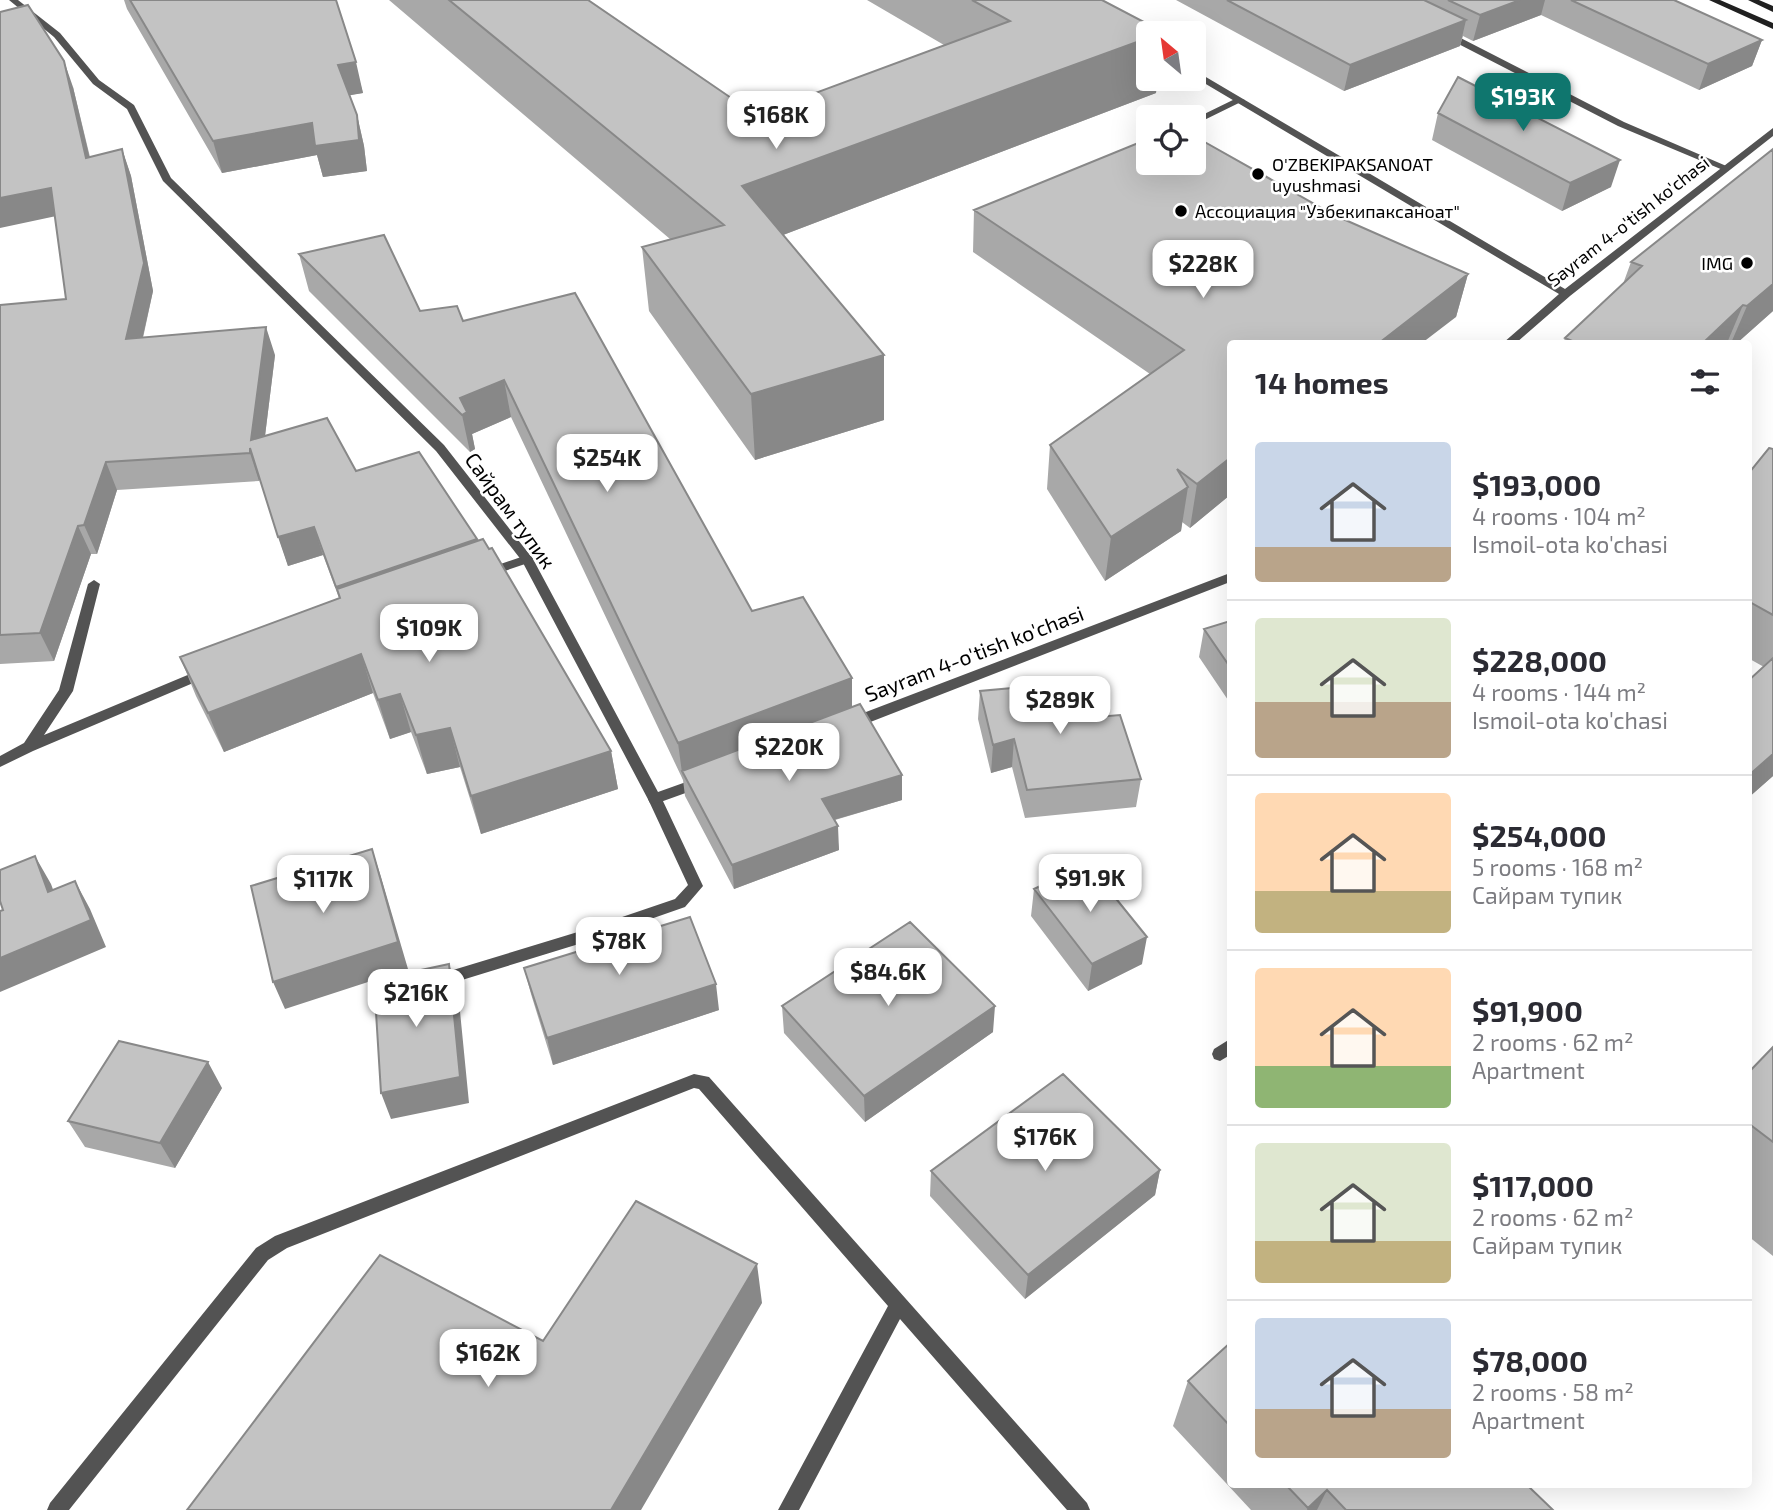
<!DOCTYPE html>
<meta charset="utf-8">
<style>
:root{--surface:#fff;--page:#f7f7f7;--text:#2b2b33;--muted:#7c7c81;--line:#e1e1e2;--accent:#0f766e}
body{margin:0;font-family:"Exo 2",sans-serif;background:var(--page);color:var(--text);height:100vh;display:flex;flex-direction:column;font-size:26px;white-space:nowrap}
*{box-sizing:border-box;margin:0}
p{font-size:23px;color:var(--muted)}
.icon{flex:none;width:38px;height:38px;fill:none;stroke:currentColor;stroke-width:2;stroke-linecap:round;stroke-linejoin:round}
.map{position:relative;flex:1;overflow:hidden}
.side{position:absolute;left:1227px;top:340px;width:525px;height:1148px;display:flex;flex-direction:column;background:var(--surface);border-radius:7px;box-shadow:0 7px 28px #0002}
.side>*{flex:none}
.needle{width:46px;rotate:331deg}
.controls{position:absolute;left:1136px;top:21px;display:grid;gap:14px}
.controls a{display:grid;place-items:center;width:70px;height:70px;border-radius:7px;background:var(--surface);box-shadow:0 7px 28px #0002;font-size:35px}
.price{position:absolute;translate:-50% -60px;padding:0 16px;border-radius:14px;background:#fff;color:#222;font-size:23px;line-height:46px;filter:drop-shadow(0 2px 4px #0008)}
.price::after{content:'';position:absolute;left:50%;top:42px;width:21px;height:16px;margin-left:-10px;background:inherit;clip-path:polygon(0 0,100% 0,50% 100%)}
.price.selected{background:var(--accent);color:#fff}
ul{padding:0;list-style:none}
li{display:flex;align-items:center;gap:21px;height:175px;padding:0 28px}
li+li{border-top:2px solid var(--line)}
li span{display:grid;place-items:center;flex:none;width:196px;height:140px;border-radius:7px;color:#555}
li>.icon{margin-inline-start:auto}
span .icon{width:84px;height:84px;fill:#fffc;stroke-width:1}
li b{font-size:30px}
h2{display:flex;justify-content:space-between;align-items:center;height:84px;padding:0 28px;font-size:30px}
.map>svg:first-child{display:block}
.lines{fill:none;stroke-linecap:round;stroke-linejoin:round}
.lane{fill:#535353;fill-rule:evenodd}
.street{fill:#535353;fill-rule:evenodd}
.secondary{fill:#202020;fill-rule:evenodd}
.wall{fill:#a8a8a8}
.shaded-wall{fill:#888}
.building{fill:#c3c3c3;stroke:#888;stroke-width:2}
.poi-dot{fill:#000;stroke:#fff;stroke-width:2.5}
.labels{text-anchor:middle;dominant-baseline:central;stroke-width:5;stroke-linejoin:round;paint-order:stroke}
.far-poi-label{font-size:18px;fill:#000;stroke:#fff;text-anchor:start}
.far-street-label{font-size:18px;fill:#000;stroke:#fff}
.street-label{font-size:21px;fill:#000;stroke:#fff}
</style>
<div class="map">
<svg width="1773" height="1510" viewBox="0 0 1773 1510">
<rect width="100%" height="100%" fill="#fff"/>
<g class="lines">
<path class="lane" d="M1441,31h6l177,91 107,46 -8,2 -105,-44 -177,-91z
M1237,98l8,2 -51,25v-6z
M527,555l4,1 2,3 -2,3 -44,15 -6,-4 2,-3z
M94,580l6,4 -27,107 -29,44 158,-66h10l2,3 -2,3 -179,76 -33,16v-11l24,-13 35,-53 29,-106z
M655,794l5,1 2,4 41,87 -18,21 -103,36 -146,45 -6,-1 -2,-5 2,-5 151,-46 94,-32 13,-14 -40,-86 2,-4z
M1230,1039v16l-10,6 -6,-2 -2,-5 2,-5z
M694,1074l15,3 378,426 3,7h-23l-167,-191 -101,191h-21l110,-204 -189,-217 -5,-1 -407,160 -19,12 -199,250h-22l3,-7 206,-255 19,-12z"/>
<path class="street" d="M9,0h9l42,33 39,47 35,25 37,73 273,267 89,114 125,233 42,-15 5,1 2,4 -2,4 -50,18 -5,-1 -128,-242 -86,-110 -273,-270 -36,-72 -34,-25 -39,-47z
M1194,70l371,219 208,-161v8l-203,160 -54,47h-13l56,-49 -365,-217z
M1230,573v9l-375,146 -5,1 -7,-5 2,-4z"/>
<path class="secondary" d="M1709,0h11l53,23v6z
M1748,0h11l14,6v6z"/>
</g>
<path class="wall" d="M124,0h212l27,93 -14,2 8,20 7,31 3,25 -44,6 -6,-22 -95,18 -95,-164z
M389,0h199l168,115 188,-70 -77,-45h235l61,32v1h-15l8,60 -373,142 101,185 -129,40 -106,-149 -7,-64 28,-8z
M1176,0h498l88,40 -10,26 -53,24 -158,-75 -68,26 -10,-5 -3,10 -116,45z
M73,87l17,70 32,-8 9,27 22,115 -10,47 132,17 -10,81 91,35 121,68 134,212 7,38 -137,45 -21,-67 -33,7 -16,-42 -21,7 -17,-46 -149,59 -28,-56 -16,-39 159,-59 -16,-43 -35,11 -28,-88 -1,3 -142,9 -20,64h-6l-37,107 -54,3v-359l66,-6z
M1438,113l173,74 -49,24 -130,-71z
M974,210l360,5 134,59 -12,43 -226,26v152l-40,33 -8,-6 -1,9 -76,50 -58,-92 3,-44 100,-71 -177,-122z
M299,254l121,57 43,10 289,290 100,95 50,69v25l-67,20 4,30 -105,39 -49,-93 -2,-16 -172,-363 -39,17 3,15 -5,3 -161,-161z
M1631,262l142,49 -36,32h-174l2,-5 58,-54z
M1773,449v327l-25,22v-117l16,-14 -16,-9v-184z
M1230,621v82l-31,-46 5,-28z
M980,691l117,26 44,62 -5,28 -111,11 -13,-51 -21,6 -13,-54z
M1034,889l108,75 -54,27 -57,-75z
M524,968l195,42 -166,55 -22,-71z
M782,1006l211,26 -128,90 -81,-89z
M1773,1047v209l-25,-20v-163z
M222,1088l-47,80 -90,-21 -17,-26z
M1160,1170l-5,25 -130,104 -95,-103 1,-25z
M1230,1343v141h296l27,26h-302l-78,-84 15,-45z"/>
<path class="shaded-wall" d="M1520,0h25l-4,15 -68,26 7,-26z
M1466,20l-6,26 -116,45 6,-26z
M1148,38v41h10l-2,14 -410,156 -4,-63z
M1762,40l-10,26 -53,24 9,-26z
M64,61l9,26 23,98 -10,-27z
M356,62l7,31 -17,3 -8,-31z
M357,115l7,31 3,25 -44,6 -6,-22 -95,18 -9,-32z
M122,149l9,27 22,115 -17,76 -10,-28z
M1620,160l-9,27 -49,24 8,-28z
M51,188l10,27 -61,13v-30z
M1468,274l-12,43 -34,26h-43z
M1773,284v27l-36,32h-6l16,-37z
M1743,305l-16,38h-24z
M266,327l9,28 -14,113 -10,-28z
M884,355v65l-129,40 -4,-66z
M504,380l7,37 -39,17 3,15 -5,3 -8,-37 -2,-17z
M250,448l10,28 -1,5 -9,-28z
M1230,458v37l-40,33 7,-44z
M106,462l11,28 -20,64 -13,-29z
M1188,487l-7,44 -76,50 6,-44z
M78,526l13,28 -37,107 -14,-28z
M314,527l9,28 -35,11 -10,-29z
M477,539l7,28 -139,48 -9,-28z
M361,654l12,39 -149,59 -16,-39z
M852,678v37l-170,56 1,9 -5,-37z
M400,694l11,38 -21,7 -12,-39z
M450,728l10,39 -33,7 -11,-39z
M1014,739l-2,28 -21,6 2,-28z
M611,751l7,38 -137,45 -10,-38z
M1773,754v22l-25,22v-22z
M902,775v25l-79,23 -1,-24z
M838,826l1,24 -105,39 -2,-24z
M372,849l9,28 27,92 -123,40 -12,-27z
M35,856l16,28 13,35 -16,-27z
M75,881l15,28 16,38 -106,45v-34z
M1147,937l-5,27 -54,27 4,-27z
M449,964l9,27 11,112 -78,16 -10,-26z
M716,984l3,26 -166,55 -6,-27z
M995,1006l-2,26 -128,90 -1,-26z
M208,1062l14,26 -47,80 -15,-25z
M1160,1170l-5,25 -130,104 3,-24z
M757,1264l5,39 -121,207h-30z
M1327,1490l-10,20h-10l1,-2z"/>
<path class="building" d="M130,0h206l20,62 -18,3 19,50 2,25 -44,6 -3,-23 -99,18z
M449,0h139l168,115 254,-94 -38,-21h130l61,32 -15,1v5l-406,148 142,169 -133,39 -109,-147 82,-22z
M1227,0h197l42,20 -116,45z
M1448,0h72l-40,15z
M1571,0h103l88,40 -54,24z
M28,5l36,56 22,97 36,-9 22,114 -18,76 140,-12 -15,113 76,-22 29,53 63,-19 58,87 -141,48 -22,-60 -36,10 -28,-89v5l-144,9 -22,63 -6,1 -38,107 -40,2v-330l66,-6 -15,-111 -51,10v-186z
M1458,77l162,83 -50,23 -132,-70z
M1194,136l140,79 134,59 -89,69h-149v115l-33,26 -20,-15 11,18 -77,50 -61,-92 134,-95 -210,-140 174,-71v24h46z
M1773,149v135l-26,22 -4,-1 -40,38h-129l1,-1 -10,-4 77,-72 -11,-4z
M384,235l36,76 37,-5 6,15 112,-28 177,318 51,-14 49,81 -174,65 -174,-363 -44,18 7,14 -5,3 -163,-161z
M1769,448l4,1v166l-25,-14v-127z
M483,539l6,10 3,-1 119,203 -140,45 -21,-68 -34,7 -16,-41 -22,6 -17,-46 -153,59 -28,-56 160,-59 -3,-9z
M1230,621v46l-26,-38z
M1773,658v96l-25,22v-95z
M1087,681l10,36 23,-2 21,64 -114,11 -13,-51 -21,6 -13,-54z
M860,704l42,71 -80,24 16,27 -106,39 -50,-94z
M372,849l26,93 -125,40 -22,-96z
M35,856l13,36 27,-11 16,39 -91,38v-47l3,-1 -3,-9v-31z
M1088,864l59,73 -55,27 -58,-75z
M690,917l26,67 -169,54 -23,-70z
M910,922l85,84 -131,90 -82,-90z
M449,964l11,113 -79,16 -7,-113z
M119,1041l89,21 -48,81 -92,-22z
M1773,1047v95l-25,-19v-50z
M1063,1074l97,96 -132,105 -97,-104z
M636,1201l121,63 -146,246h-424l193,-255 163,86z
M1230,1343v83l-42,-45z
M1285,1484h241l27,26h-207l-19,-20 -19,18z"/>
<g class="poi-dot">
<circle cx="1258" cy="174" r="7"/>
<circle cx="1181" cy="211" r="7"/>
<circle cx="1747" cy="263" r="7"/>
</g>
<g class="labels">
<g class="far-poi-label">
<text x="1272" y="164">O'ZBEKIPAKSANOAT<tspan x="1272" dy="21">uyushmasi</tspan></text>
<text x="1195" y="211">Ассоциация "Узбекипаксаноат"</text>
<text x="1733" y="263" text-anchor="end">IMG</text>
</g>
<g class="far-street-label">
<text transform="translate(1628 221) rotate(-38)">Sayram 4-o'tish ko'chasi</text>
</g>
<g class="street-label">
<text transform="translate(511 510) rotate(54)">Сайрам тупик</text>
<text transform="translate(974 653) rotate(-21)">Sayram 4-o'tish ko'chasi</text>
</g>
</g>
</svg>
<div class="controls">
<a><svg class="needle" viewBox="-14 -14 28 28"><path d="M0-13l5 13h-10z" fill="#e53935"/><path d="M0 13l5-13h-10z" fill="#7c7c81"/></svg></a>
<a><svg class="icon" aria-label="locate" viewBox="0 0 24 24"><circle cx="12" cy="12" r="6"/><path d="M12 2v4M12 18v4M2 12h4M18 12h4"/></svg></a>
</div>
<b class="price selected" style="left:1523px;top:133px">$193K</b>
<b class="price" style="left:776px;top:151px">$168K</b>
<b class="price" style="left:1203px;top:300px">$228K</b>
<b class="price" style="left:607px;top:494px">$254K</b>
<b class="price" style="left:429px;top:664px">$109K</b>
<b class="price" style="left:1060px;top:736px">$289K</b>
<b class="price" style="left:789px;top:783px">$220K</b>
<b class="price" style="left:1090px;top:914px">$91.9K</b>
<b class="price" style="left:323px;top:915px">$117K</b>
<b class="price" style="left:619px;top:977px">$78K</b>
<b class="price" style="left:888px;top:1008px">$84.6K</b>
<b class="price" style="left:416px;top:1029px">$216K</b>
<b class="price" style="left:1045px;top:1173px">$176K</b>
<b class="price" style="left:488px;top:1389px">$162K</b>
<section class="side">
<h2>14 homes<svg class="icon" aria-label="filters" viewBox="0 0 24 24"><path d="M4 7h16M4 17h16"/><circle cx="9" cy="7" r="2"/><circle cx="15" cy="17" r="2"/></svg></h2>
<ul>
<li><span style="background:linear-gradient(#c9d6e8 75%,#b9a48a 0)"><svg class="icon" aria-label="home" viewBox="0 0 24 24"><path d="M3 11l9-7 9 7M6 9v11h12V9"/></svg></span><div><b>$193,000</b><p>4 rooms · 104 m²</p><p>Ismoil-ota ko'chasi</p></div></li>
<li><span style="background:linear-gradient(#dfe7d0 60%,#b9a48a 0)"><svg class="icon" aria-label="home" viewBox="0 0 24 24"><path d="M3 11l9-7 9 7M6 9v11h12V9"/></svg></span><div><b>$228,000</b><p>4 rooms · 144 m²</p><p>Ismoil-ota ko'chasi</p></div></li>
<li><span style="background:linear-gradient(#ffd9b3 70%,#c2b280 0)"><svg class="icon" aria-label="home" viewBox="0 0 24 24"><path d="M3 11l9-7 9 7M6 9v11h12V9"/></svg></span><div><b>$254,000</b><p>5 rooms · 168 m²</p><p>Сайрам тупик</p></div></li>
<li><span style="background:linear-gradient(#ffd9b3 70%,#8fb573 0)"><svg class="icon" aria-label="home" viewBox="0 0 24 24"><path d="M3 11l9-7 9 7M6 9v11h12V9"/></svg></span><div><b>$91,900</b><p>2 rooms · 62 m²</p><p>Apartment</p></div></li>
<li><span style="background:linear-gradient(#dfe7d0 70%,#c2b280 0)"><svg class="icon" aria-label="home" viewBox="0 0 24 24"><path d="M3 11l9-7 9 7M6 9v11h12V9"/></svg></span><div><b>$117,000</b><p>2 rooms · 62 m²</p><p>Сайрам тупик</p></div></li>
<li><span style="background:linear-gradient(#c9d6e8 65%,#b9a48a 0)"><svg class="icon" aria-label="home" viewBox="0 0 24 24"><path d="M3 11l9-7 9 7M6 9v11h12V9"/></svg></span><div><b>$78,000</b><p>2 rooms · 58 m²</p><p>Apartment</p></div></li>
</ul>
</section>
</div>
